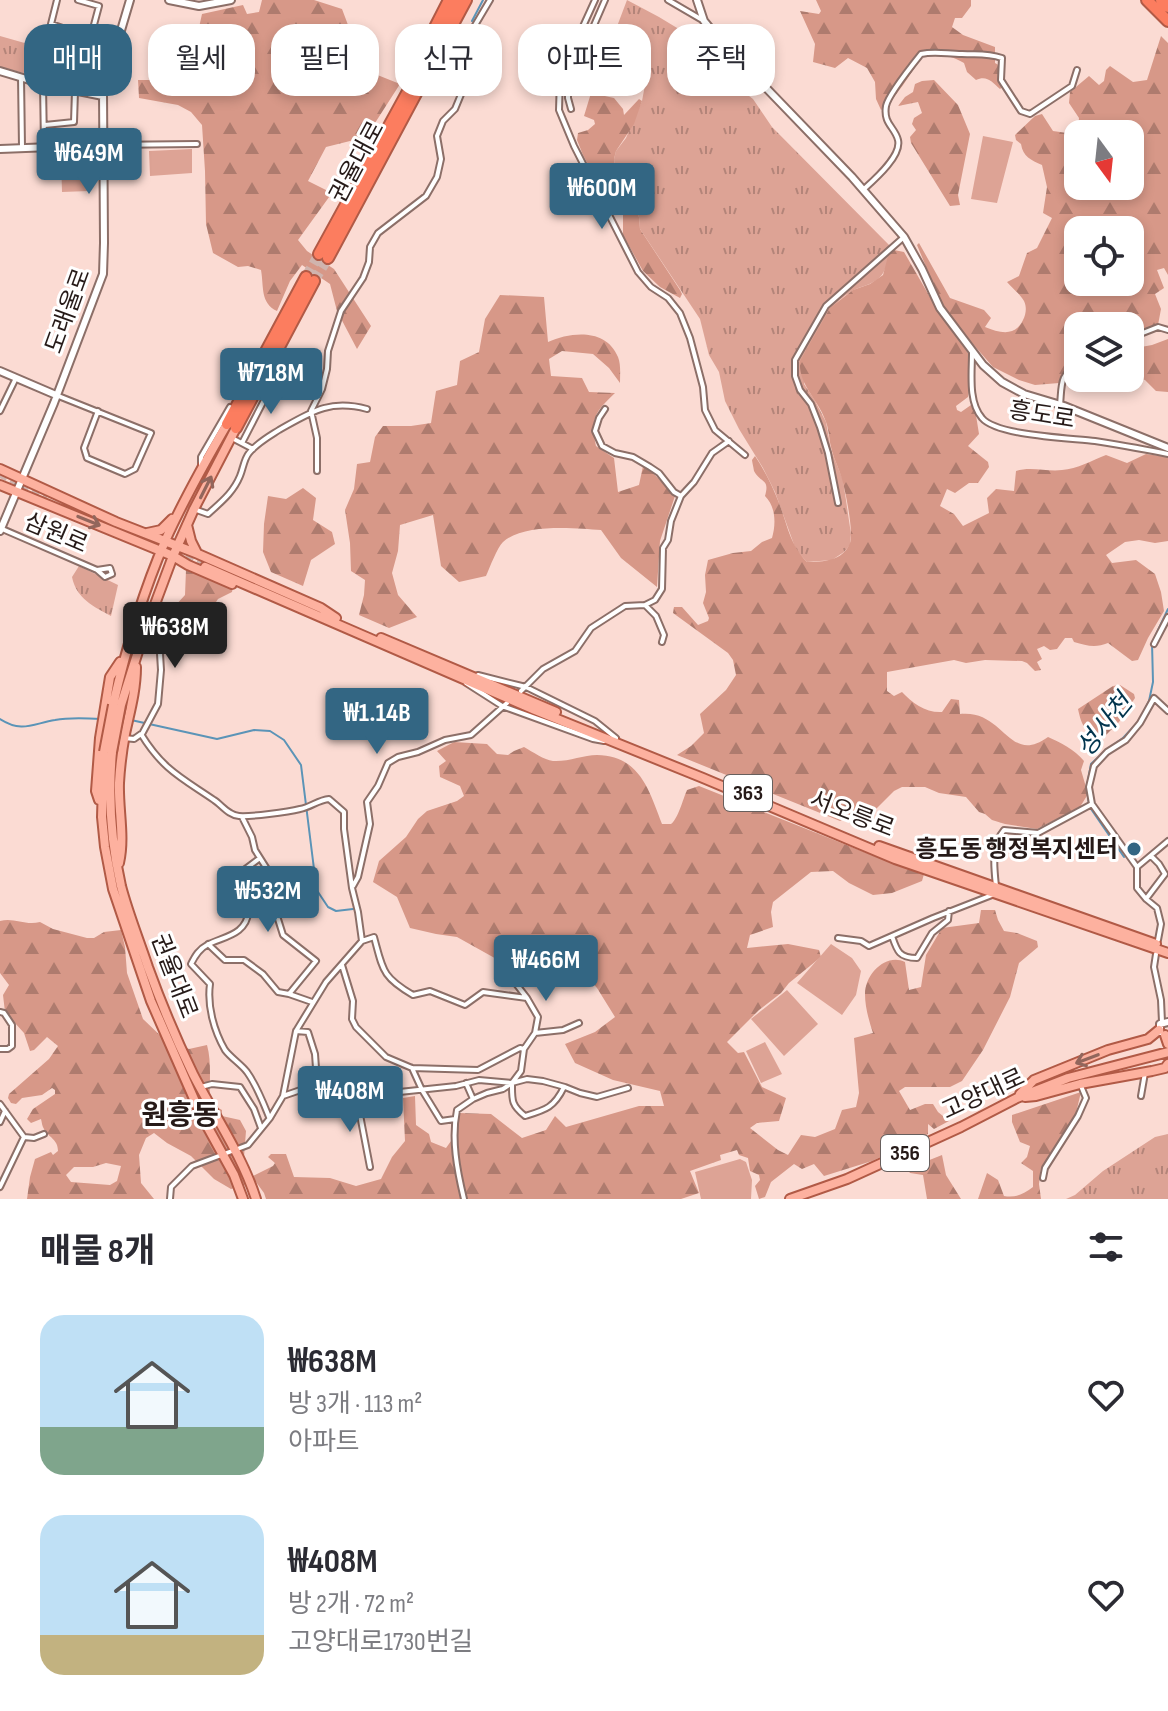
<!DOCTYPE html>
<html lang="ko">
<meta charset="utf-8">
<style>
:root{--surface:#fff;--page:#f7f7f7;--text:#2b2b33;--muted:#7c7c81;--accent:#336683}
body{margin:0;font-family:"Sofia Sans Condensed","Noto Sans KR",sans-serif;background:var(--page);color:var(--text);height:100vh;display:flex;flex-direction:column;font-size:30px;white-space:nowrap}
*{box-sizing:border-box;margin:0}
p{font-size:26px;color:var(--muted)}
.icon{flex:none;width:44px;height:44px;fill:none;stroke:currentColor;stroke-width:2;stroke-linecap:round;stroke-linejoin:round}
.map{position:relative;height:1199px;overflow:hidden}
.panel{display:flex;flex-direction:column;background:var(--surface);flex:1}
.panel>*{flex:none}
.banner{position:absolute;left:24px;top:24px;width:1120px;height:72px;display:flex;gap:16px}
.needle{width:52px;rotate:165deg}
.controls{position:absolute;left:1064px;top:120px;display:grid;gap:16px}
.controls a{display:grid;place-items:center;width:80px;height:80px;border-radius:16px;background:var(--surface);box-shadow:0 4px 12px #0003;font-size:40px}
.price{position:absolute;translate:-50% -68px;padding:0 18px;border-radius:8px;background:var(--accent);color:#fff;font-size:26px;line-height:52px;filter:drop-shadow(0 2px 4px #0008)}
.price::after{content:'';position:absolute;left:50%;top:48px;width:24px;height:18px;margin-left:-12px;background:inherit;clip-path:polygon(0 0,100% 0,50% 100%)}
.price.on{background:#222;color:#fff}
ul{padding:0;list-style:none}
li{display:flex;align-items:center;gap:24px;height:200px;padding:0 40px}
li span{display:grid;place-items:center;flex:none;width:224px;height:160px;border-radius:24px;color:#555}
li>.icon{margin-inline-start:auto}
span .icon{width:96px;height:96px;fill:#fffc;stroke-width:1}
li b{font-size:34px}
h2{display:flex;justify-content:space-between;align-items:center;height:96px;padding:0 40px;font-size:34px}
.pill{padding:0 28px;border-radius:24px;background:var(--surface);box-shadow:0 4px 12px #0003;font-size:28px;line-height:72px}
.pill.on{background:var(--accent);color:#fff}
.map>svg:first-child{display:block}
.grass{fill:url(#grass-tufts)}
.forest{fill:url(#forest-firs);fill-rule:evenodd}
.pitch{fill:#dda395}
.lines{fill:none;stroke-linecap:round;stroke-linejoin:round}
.stream{stroke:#5b94b7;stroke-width:2}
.primary-tunnel{stroke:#d0b4ae;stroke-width:8;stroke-dasharray:8 4;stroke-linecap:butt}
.highway-tunnel{stroke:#d0b4ae;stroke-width:10;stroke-dasharray:10 5;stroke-linecap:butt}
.street-casing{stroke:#8c6f68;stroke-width:8}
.secondary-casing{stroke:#8c6f68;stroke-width:10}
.primary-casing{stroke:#b15a46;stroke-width:12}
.highway-casing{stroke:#b15a46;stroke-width:14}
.street{stroke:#fff;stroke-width:4}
.secondary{stroke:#fff;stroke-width:6}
.primary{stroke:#fdb19f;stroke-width:8}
.highway{stroke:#fc7d5f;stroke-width:10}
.primary-bridge-casing{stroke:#b15a46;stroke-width:12;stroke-linecap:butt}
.primary-bridge{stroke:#fdb19f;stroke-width:8}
.oneway{stroke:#92665c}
.poi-dot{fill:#336683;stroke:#fff;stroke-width:3}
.labels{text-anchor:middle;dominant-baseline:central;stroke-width:6;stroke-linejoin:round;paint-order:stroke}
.shield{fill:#fff;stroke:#675f5d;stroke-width:2}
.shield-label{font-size:22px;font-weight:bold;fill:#261a18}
.street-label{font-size:24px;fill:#261a18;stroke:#fff}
.poi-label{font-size:24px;font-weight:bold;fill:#261a18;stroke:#fff;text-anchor:end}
.water-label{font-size:26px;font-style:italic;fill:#01344d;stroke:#fff}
.quarter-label{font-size:28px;font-weight:bold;fill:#261a18;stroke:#fff}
</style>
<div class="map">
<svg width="1168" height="1199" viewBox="0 0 1168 1199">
<defs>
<pattern id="grass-tufts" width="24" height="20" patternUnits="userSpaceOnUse" patternTransform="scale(2)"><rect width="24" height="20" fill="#dda395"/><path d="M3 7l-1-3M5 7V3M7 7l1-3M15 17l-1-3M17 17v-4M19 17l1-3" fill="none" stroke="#b38479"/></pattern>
<pattern id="forest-firs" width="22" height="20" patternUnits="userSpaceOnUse" patternTransform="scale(2)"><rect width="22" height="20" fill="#d79888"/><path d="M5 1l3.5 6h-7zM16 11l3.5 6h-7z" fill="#ae7b6e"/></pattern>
</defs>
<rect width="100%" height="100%" fill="#fbdbd3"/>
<path class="grass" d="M627,0l32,17 33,20 24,23 16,23 21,16 19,28 122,123c-7,8 -7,20 -14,27 -8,8 -19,9 -28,14 -36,22 -38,56 -48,93l10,15 12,23 5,28 12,30 8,54 -1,11 -6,7 -12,8 -25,2 -11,-12 -21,-58 -12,-24 -24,-39 -14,-28 -6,-29 -10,-17 -9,-36 -60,-90 -1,-12 -23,-43 -2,-15 2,-8 10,-13 16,-37 3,-16 -9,-16 -16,-10 -7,-22z
M0,36l102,29 -6,26 -96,-24z
M79,566l39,19 -7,31c-17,-9 -35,-18 -39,-39z
M1168,1134v65h-102l9,-4 28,-24 52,-34z"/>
<path class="forest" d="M262,0h52l28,9 23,61 35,14 -34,53 -40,10 -18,34 24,12 -34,47 9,11 27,18 37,57 -14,23 -20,-38 -7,-27 -28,-19 -12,16 -13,30c-17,-8 -13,-24 -16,-41l-13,-4 -10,1 -25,-14 -7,-29 -1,-53 -3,-46 -11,-13 -13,-7 -39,-7 -1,-18h26l11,-41 21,2 6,-27 41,-9 4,9 12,-2z
M816,0h155v6l-9,12h-7l-3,9 11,8 32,12v16l7,4 -2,6 5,6 -1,7 -4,3c-8,-7 -13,-14 -24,-9l-9,-8 -3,-9c-15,-9 -26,-9 -42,-7 -7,12 -31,49 -41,54l-5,-11 -1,-17 -8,-14 -19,-10 -13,10 -22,-6 2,-18 -15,-33 19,3 2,-3z
M1161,36l7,7v232l-4,-7 -7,2 7,18 -9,6 6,15 -3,16 -28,14v-13h-52v45l-5,1 -14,11 -24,2 -16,-5 -26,-13 -28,-32 -24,-32 -24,-58 2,-2 31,55 34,12 7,8 -6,9c15,6 30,10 38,-7 3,-6 4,-13 1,-19 -4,-7 -12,-13 -17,-19l12,-6 8,-23 10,-5 15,-30 -9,-5 4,-26 -5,-22c-11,-5 -19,-8 -21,-21l-5,-4 -1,-5 20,-19 7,-2 11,17 14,2 11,-4 1,-11 -10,-15 1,-11 19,-16 10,9 5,-4 2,-11 4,-4 23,16 14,-2zM1078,134h52v52h-52zM1078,230h52v52h-52z
M934,80l24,25 12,29 -12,61 2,10 -10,1 -39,-63 -1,-6 6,-7 -4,-6 2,-6 8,-5 -4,-11 -20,4 7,-9 8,-5 2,-8 7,-3z
M591,93l23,5 9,11 1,6 15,-16 3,2 -8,23 -18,27 -2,8 2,15 23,43 1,12 40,61 2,4 -2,4 -20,-11 -17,-16 -20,-36v-22l-10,-17 -12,-7 -18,-34 -6,-15 1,-7 10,-3 7,-6 -1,-4 -10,-4z
M894,250l10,2 34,59 32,45v30l-2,11 -12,9 1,4 4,2 10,-7 4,4 4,25 -11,12 20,16 1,5 -11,16h-9l-14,10 -8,-4 -7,17 14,8 9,12 26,-13 -2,-15 9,-9 18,2 2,-20c15,-5 31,1 46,-1 15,-1 31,-10 44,-15l21,8 19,-9 22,3v84l-13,2 -16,-3 -14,2 -19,13 6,8 24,-3 19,14 6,18 3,19 -16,27 -10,22 -6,1 -24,-18c-12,5 -21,3 -34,-1l-2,-4h-7l-8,11 -7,1 -6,-4 -7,3 5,10 -5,3 4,8 -6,1 -8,-8 -5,-2 -37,-1 -19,3 -12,-3 -67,12v19l7,5 8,-4c10,11 24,21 40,20l9,-13 8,1 1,14c45,-5 48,52 88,23 13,6 26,12 36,24l-3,9 7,24 -8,13 -43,22 -32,-5 -13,-4 -7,-6 -6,-2 -13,-15 -27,-4 -14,-6h-23l-8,4 -17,17 -15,13 -16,-3 -6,3 -163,-66 14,-9 13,-13 -4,-19 26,-24 10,-15 -3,-15 -5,-7 -55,-40 1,-6h8l16,18 10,-4 1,-3 -6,-15 3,-11 -1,-17 3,-15 25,-7 18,-2 11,-9 10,-4c4,-14 4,-31 -7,-42 5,-18 -4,-12 -11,-25 0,-1 -2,-10 -2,-11l3,-4c10,15 18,31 24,47 9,23 10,40 28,59 16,0 36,-1 43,-19 4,-10 -5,-56 -9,-67 -3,-10 -8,-19 -10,-29 -2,-8 -2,-17 -5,-25 -7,-22 -28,-37 -26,-61l30,-53 23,-18 17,-6 13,-9 5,-19z
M500,295l44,2 4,45c23,-10 58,-14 70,15 3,7 2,18 2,26l-11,-15 -16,-14 -31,-3 -13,8 2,17 31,2 7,14 26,1c-20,19 -25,25 -19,53l18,12 4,34 21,-7 4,-19 10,7 22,23 -15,45 -3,46 -36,-29 -20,-28c-26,-2 -77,-7 -98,12 -6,6 -13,25 -17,34l-27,6 -18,-16 -8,-51 -33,10 -2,26 -6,22 6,22 19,22 -28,11 -30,-13 5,-20 1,-15 -14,-9 -1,-28 -5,-33 9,-21 3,-25 13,-2 5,-25 8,-11h28l20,-3 5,-32 21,-6 3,-24 19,-9 6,-33z
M1168,339v53l-12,-1 -11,-11 -15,-4v-27l22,-4z
M303,488l13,10 -3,22 19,12 3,12 -24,16 -8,26 -32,-14 -8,-20 1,-28 4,-28 18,3z
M186,570l45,12 2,5 -1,5 -14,7 -4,6v6l-17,6 -9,16 -10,6 -7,-3 -7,2 -1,-19 22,-24z
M1120,685l14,9 1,4 -16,24 -17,17c-18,-9 -20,-12 -24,-30l35,-23z
M454,742l33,2 10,10 11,1 6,-4 10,-4c9,5 20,13 29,14 15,1 30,-6 44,-6 43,1 52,35 65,69h9c7,-5 12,-25 16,-34l12,-4 185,74 40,14 -2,7 -30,12 -19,2 -24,-12 -16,-12 -22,1 -38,30 -2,10 2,15 -23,8 -3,13 41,-4 31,6 2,7 -32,26 -8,10 -22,17 -32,32 11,11 6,-1 18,35 24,11 -7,23 -22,2 -7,5 28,22 10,5 13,-20 14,2 20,-8 7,-19 14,-3 3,-14 -5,-55 19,-5c-4,-12 -8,-26 -8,-39 0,-20 21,-41 40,-32l4,28 12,-3 5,-32 16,-27 37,-5 2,-13h14l3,10 6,11 13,2 20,8 1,6 -19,16 -9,34 -27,53 -21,31 -12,6h-45l-6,4 11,19 15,-6h8l5,8 11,9 -15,8 -6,-5v10l-3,2 -53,25 -48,15 -10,-12 -12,5 -8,-5 -23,18 -6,15 -6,2 -4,-13 5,-6 -1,-5 -9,-4 -2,-13 -9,-3 -2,-5 -17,5 1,5 -31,11 9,22 -18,6h-415l-2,-6 -8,-11 -25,7 -17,-10 -23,-23 -24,-13 -13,-10 -8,5 -7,17 2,28 13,16h-127l3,-22 5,-18 16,-7 2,3 5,-4c0,-12 -9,-13 -14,-22 -2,-3 -2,-6 -3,-10l-10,4 -4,-4 6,-10 22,-15v-4l-3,-2 -10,7 -20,3 -6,6 -5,-1 -3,-5 1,-4 40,-35 9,-13 -11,-9 -13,13 -4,1 -6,-18 -19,-21 -2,-17 6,-10 -9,-12v-52c14,-4 25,5 40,1l13,7 34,9h7l10,-6 17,-2 4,17 2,26 16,46 22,21 24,9 18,-4c5,18 2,38 3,58l12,7v6l18,4 6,11 -3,39 8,7 22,-11 2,-3 -7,-6 3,-3h15l8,23 36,1 26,8 25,-7 11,-22 13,-16 -2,-43 12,-2 1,29 13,9 2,8 15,6 10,-14 3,-21 32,1 31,24 24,-8 9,-14 11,11 73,-21h25l-4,-15 -47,-11 -38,-17 -10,-19 30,-12 20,-15 -18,-29 -14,-16 -14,-2 -21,13 -18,-4 1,-22 -15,-10 -16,14 -43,-24 -21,-3 -26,-6 -13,-31 -24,-15 6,-21 27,-24 12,-18 9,-8 30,-10 7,-5 -4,-10 -20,-9 -1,-11 7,-5 -9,-10zM106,1163l15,3 -4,15 -7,4 -39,-3 -5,-7 8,-8h19z
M1081,1092l-5,21 -35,55 -2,16 2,15h-63l9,-26 11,7 6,16c12,2 20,-2 29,-9v-16l-12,-8 6,-6 3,-11 -10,-4 -8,-20v-7z
M942,1155l4,20 15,24h-34l-4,-24 -13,-2 -3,-4z"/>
<path class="pitch" d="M983,136l30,6 -16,61 -26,-4z
M192,149v24l-42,3 -1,-25z
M86,155l3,36 -27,1 -1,-35z
M831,944l21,14 9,13 -5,24 -14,20 -45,-32z
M787,990l31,34 -34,32 -33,-37z
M765,1042l17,32 -21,9 -15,-32z
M740,1159l6,3 6,18 -1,19h-50l-6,-27z"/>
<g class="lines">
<path class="stream" d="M472,21l11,-21
M0,719c22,14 32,5 55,1 15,-3 31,-2 46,-1
M131,720l86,19 37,-9 16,1 14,9 17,25 13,104 -2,10 2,7 14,21 8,4 17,-2
M1124,857l-35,-51 -2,-20 4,-22 15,-14 17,-12 16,-17 10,-20 4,-19 -1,-39 16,-34"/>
<path class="primary-tunnel" d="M0,474l48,21
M174,554l31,13"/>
<path class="highway-tunnel" d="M306,277l13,-23
M314,281l14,-23"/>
<g class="street-casing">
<path id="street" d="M57,0l-6,24 65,22
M78,0l21,6 -8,30
M595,0l-35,77 -1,33 15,36 64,126 13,15 17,11 12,15 10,25 13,49 2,23 10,20 30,25
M668,0l36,21
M21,77l1,70
M43,84l1,62
M571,109l-3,-11v-13l37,-85
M45,125l29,-3 1,-31
M104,145l93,-1
M863,190c11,-10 39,-34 35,-50 -3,-13 -15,-16 -12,-34 2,-10 27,-42 35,-52 14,-3 26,0 41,0 15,1 24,-1 40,4l-1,22 20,31 9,3 42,-28 5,-16
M1130,338l28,-11 10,3
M972,353c0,20 -4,49 10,65 15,18 89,20 113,23 25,4 49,8 73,13
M56,395l95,38 -16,36 -10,5 -38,-16 -3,-10 14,-37
M1060,405c2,-19 -1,-31 18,-40
M605,409l-6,9 -4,13 7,15 13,7 18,4 17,10 9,6 15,19 7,4
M0,411l16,-33
M230,437l23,12
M242,443l34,-66
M201,466v-9l29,-50
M317,471v-33l-6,-27 11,-22 5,-20 1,-18 13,-40 22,-33 6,-16 1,-15 8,-14 48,-37 11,-19 4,-18 -4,-23 6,-15 12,-12 7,-17 3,-22 7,-19 2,-24 16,-27
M838,503l-10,-50 -8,-26 -9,-23 -11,-14 -5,-14v-16l31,-54 78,-69
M194,509l14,5c13,-12 25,-21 32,-38 3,-7 4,-17 9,-23 8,-10 19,-16 30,-23 32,-18 50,-31 88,-21
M0,528l97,42 8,7 7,-3 -2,-6 -13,2
M645,605l11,11 8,19 -2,7
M1154,644l14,-27
M478,675l48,12 69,34 21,17
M466,683l36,23 91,33 11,2
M521,691l22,-22 32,-18 16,-23 34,-22 20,-1 10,-5 7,-11 1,-41 5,-8 3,-19 10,-25 13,-14 18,-29 17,-12
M142,734l16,-30 3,-34 -2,-33 -9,-16
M124,738l10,1 7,-5c22,36 41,44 73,66 8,5 14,15 25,16 11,1 49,-4 61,-7 11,-2 18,-9 29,-10l15,13v17l8,59 6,24 4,29 -36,41 -30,49 -13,65 -13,22 -22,27 -56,21 -21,21 -1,12
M242,817l10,20 3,13 12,19 9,32 2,18 5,16 33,26 -27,33 23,8
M260,858l-20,15c3,11 11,27 9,37 -3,26 -25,26 -42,35 -8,4 -12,11 -16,19l19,20c-3,22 4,47 15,66 6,8 16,14 22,22 10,14 16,30 22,45
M1137,867l-45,-63 -3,-17 5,-21 13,-14 19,-12 14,-17 14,-25 14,13
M353,886l5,-9 12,-53 -3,-22 11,-16 10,-23 10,-6 20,-5 27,-12 26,-5 36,-32
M996,886c-2,-19 -5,-41 8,-56l34,3 54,-29
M1146,899l19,-25 -6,-10 -8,-8
M892,936c5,15 7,22 25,22l15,-25 16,-13 1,-9
M838,938l23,3 8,5 64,-28 59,-23
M1158,940l3,-16 -4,-16 -11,-9 -9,-11v-21l31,-26
M362,941l12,-4c9,33 8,40 39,58l17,-4 35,14 18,-13 44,6 11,19 -3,16 -11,16 -3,22 -9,12 -9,6 -16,4 -14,6 -16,11c-6,29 0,60 7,89
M208,944l17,16h19l19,14 15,18 11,2
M1156,954l-2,13 7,33 1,22
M342,965l11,36 -1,18 4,8 30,30 26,11 66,2 42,-22 4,1
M510,976l17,22
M0,1012l4,1 8,12v21l-4,3h-8
M296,1031l12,1 7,22 1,14 5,15
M535,1033l28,-3 16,-7
M412,1068l10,22 19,31 14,-2
M466,1083l7,16
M512,1083c0,17 -1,22 13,33 20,-6 29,-8 39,-29
M201,1087l11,-3 28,3 14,22 7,19
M283,1096l38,-13 18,4 23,12 28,-6 66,-7 23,-6 33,3 15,-4 16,2 22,6 15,6 17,4 31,-9
M1141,1096l4,-23
M362,1099l-2,16 10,52
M0,1104l24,33 -24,50
M0,1122l5,-11
M24,1137l10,1 10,-4
M1043,1178l2,-10 33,-52 8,-18 -5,-12"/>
</g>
<g class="secondary-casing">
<path id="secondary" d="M169,0l30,6 32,-6
M697,0l7,21 14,17 134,139 52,60 18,32 18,39 43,57 19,17 22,12 40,12 104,42
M0,71l43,13 60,12
M0,149l103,-4
M0,371l56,24
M0,531l54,-128 49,-129 1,-31 -1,-152 27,-91
M1160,1032v-8l8,-2"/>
</g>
<g class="primary-casing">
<path id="primary" d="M0,469l116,53 82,32 123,54 15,10
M0,485l173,71 15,9 44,19
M187,525l4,16 6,12
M147,533l14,-3 11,-11
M205,567l330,143 168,68 142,60 50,21 273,94
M381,638l175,74
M113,705c13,-56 30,-113 53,-166 18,-40 39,-77 61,-115
M121,705l21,-66 31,-83 21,-47 42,-81
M104,752l-2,65 3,30 8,42 38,112 50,114 33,60 9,24
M112,752c-4,45 -1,90 9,134 7,27 18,54 27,81 13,36 28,72 45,107 21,41 49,81 63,125
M99,800l-3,-9 4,-53 10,-61 10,-15
M879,846l277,98
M119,863c6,-26 -1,-54 0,-80 1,-17 3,-33 6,-49 5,-23 11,-44 11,-67
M1165,1035l3,9
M1020,1094l14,-14 74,-30 40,-11 11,-9
M1025,1097l11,-1 44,-12 72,-13 13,-3 3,-4
M790,1199l57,-20 114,-52 56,-29 51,-20 100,-26"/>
</g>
<g class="highway-casing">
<path id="highway" d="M1147,0l21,21
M1161,0l7,7
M423,51l26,-51
M319,254l139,-254
M328,258l138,-258
M227,424l79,-147
M236,428l78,-147"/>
</g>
<use href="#street" class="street"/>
<use href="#secondary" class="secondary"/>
<use href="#primary" class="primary"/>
<use href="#highway" class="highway"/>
<g class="primary-bridge-casing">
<path id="primary-bridge" d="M104,752l9,-47
M112,752l9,-47"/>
</g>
<use href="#primary-bridge" class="primary-bridge"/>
</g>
<defs><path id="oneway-shaft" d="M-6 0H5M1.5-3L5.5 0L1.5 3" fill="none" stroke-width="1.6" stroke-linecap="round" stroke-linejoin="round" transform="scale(2)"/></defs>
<g class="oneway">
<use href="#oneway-shaft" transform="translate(206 487) rotate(-63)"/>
<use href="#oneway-shaft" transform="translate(89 521) rotate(22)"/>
<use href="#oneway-shaft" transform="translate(1087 1059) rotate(159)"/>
</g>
<circle class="poi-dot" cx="1134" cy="849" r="8"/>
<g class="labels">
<g class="shield">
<rect x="724" y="775" width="48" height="36" rx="6"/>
<rect x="881" y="1135" width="48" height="36" rx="6"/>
</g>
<g class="shield-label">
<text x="748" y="793">363</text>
<text x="905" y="1153">356</text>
</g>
<g class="street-label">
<text transform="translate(357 162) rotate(-62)">권율대로</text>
<text transform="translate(68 311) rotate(-70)">도래울로</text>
<text transform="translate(1042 415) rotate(9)">흥도로</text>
<text transform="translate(56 533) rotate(23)">삼원로</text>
<text transform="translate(852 814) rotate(21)">서오릉로</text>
<text transform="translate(174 976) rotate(69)">권율대로</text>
<text transform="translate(983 1094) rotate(-25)">고양대로</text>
</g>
<g class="poi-label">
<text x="1118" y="849">흥도동 행정복지센터</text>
</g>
<g class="water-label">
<text transform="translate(1105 726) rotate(-51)">성사천</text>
</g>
<g class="quarter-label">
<text x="180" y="1115">원흥동</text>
</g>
</g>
</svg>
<div class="controls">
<a><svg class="needle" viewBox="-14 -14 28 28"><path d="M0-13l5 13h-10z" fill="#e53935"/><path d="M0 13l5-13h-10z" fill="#7c7c81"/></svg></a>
<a><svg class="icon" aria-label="locate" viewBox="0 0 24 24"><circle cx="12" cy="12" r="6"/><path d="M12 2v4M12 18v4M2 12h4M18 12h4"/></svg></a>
<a><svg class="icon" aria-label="layers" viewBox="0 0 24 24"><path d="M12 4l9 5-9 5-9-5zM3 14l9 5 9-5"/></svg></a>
</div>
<b class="price" style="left:89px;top:196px">₩649M</b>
<b class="price" style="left:602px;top:231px">₩600M</b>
<b class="price" style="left:271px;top:416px">₩718M</b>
<b class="price on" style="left:175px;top:670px">₩638M</b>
<b class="price" style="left:377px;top:756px">₩1.14B</b>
<b class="price" style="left:268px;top:934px">₩532M</b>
<b class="price" style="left:546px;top:1003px">₩466M</b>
<b class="price" style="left:350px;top:1134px">₩408M</b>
<div class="banner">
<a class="pill on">매매</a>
<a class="pill">월세</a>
<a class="pill">필터</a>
<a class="pill">신규</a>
<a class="pill">아파트</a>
<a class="pill">주택</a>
</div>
</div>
<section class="panel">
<h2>매물 8개<svg class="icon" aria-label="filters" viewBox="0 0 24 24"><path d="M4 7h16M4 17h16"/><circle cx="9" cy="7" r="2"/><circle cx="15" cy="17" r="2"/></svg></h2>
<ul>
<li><span style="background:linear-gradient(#bfe0f5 70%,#7fa58c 0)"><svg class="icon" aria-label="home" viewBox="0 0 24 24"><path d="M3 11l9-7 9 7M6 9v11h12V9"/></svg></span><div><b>₩638M</b><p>방 3개 · 113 m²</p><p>아파트</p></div><svg class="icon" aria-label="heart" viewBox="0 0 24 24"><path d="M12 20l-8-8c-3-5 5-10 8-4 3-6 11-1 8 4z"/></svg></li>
<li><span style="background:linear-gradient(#bfe0f5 75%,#c2b280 0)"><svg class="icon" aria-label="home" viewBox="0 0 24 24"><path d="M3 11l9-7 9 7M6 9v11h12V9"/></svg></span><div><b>₩408M</b><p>방 2개 · 72 m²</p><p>고양대로1730번길</p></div><svg class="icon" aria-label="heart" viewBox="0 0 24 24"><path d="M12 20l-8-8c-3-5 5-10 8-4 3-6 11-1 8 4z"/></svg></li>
</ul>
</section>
